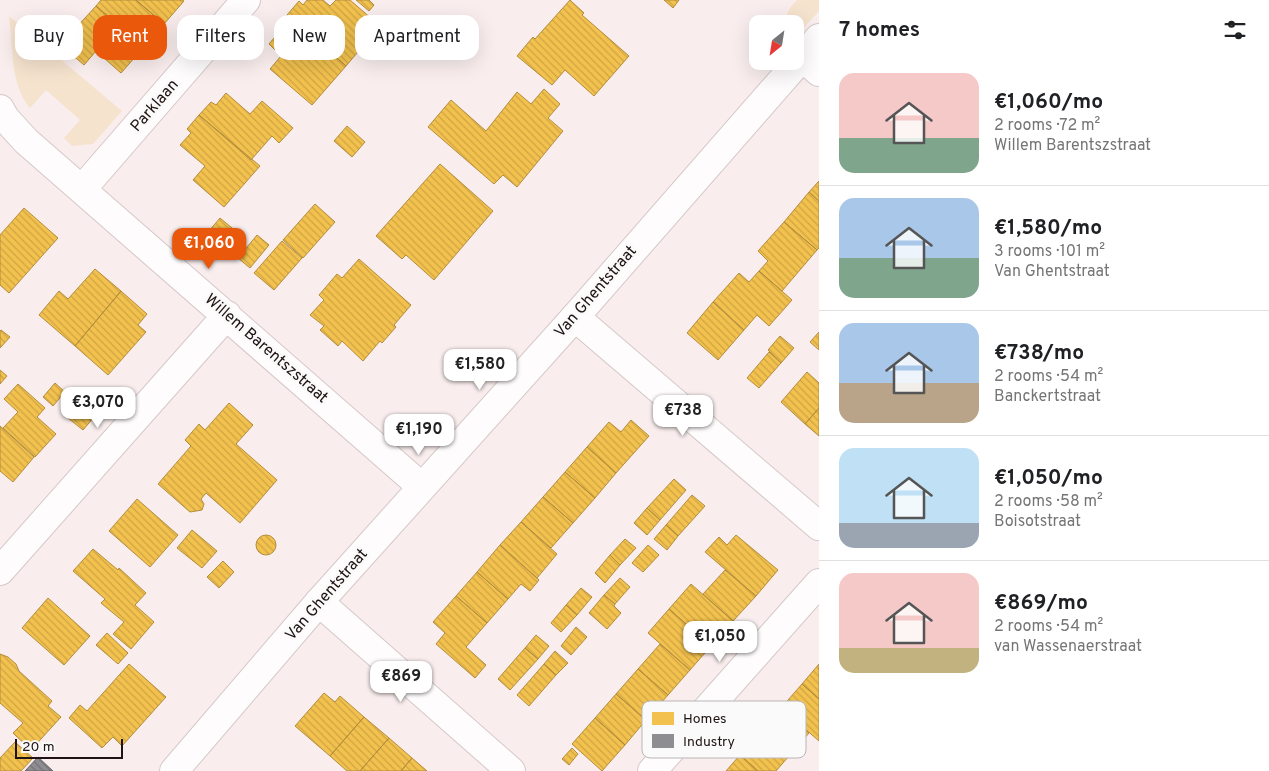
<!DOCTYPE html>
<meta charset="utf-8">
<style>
:root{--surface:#fff;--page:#f6f6f6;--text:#202124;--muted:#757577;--line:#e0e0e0;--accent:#ea580c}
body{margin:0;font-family:Overpass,sans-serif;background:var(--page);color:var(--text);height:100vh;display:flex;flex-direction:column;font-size:19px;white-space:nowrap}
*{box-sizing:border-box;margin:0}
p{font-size:16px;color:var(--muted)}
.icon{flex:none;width:28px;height:28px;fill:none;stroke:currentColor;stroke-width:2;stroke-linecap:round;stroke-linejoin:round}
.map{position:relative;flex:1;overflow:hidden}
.sheet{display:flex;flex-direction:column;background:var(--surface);width:450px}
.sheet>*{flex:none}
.hud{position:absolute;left:15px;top:15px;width:475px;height:45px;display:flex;gap:10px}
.needle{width:32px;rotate:210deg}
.controls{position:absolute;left:749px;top:15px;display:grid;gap:10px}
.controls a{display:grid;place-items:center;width:55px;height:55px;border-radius:10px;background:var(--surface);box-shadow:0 5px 20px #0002;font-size:25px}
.scale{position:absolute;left:15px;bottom:12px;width:108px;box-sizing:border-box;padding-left:5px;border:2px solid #201313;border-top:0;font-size:14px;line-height:18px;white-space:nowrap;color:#201313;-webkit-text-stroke:4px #fafafa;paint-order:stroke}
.price{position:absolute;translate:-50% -42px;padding:0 11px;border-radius:10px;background:#fff;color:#222;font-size:16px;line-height:32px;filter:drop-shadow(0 1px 2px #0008)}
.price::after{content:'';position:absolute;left:50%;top:30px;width:15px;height:11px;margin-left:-8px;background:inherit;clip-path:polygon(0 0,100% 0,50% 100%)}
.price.selected{background:var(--accent);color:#fff}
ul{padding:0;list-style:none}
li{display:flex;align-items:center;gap:15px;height:125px;padding:0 20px}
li+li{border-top:1px solid var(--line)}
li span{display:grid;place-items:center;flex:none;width:140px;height:100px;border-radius:15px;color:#555}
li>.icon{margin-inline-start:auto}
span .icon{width:60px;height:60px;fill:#fffc;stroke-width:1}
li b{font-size:21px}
h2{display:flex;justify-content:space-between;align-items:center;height:60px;padding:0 20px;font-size:21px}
.tag{padding:0 18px;border-radius:15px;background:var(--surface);box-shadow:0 5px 20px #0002;font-size:18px;line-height:45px}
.tag.selected{background:var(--accent);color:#fff}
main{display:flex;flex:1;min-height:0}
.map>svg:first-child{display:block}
.green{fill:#f5e3ce}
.homes{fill:url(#homes-back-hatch);stroke:#b38d3c}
.industry{fill:url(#industry-back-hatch);stroke:#6c686c}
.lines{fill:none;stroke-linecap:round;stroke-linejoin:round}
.minor-casing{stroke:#d5c8c8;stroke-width:30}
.tertiary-casing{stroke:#d5c8c8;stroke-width:30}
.minor{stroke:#fefcfc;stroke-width:28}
.tertiary{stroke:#fefcfc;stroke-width:28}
.labels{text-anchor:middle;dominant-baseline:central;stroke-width:5;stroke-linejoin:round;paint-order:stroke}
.street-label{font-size:16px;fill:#201313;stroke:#fafafa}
.key{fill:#fafafa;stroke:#b9b5b5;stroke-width:1}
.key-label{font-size:14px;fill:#201313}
</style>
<main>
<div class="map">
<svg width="819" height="771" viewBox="0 0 819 771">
<defs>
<pattern id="homes-back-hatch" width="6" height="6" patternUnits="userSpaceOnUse" patternTransform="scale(1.25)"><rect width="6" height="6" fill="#f2c14e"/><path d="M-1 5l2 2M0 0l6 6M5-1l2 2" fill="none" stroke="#cfa543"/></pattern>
<pattern id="industry-back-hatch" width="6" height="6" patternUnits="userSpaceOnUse" patternTransform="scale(1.25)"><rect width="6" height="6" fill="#8d8d92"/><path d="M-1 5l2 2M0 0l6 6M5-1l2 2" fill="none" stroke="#737276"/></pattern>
</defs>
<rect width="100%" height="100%" fill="#f9eded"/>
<path class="green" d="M797,0h22v11l-22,24 -2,-11h-9c0,-11 3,-16 11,-24z
M9,16l113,95 -29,33 -21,2 -8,-8 16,-18 -34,-30 -16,18c-20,-23 -17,-63 -21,-92z"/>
<path class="homes" d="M101,0h35l28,24 -20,23 -48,-41z
M136,0h46l2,1 -20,23z
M307,0h16l7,6 6,-6h14l30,26 -34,40 -59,-51 12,-14 4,4z
M356,0h13l5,5 -5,6z
M570,0l14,13 -2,2 47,41 -35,40 -29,-26 -13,15 -35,-29 16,-19 2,2z
M664,0h15l-6,8z
M96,6l48,41 -23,26 -25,-22 -12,14 -30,-26 13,-15 7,6z
M287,15l59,51 -34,39 -42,-36 11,-13 -12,-12 10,-12 -4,-3z
M544,89l16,15 -12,14 15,13 -46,56 -14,-12 -9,9 -66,-57 23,-27 35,31 31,-39 14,12z
M226,93l24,21 12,-13 31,27 -14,15 -7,-7 -21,24 -52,-45 12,-13 5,3z
M199,115l61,51 -36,41 -31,-27 12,-14 -25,-21 11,-12 -4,-4z
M347,126l18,16 -13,15 -18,-16z
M440,164l53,47 -59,69 -28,-25 -4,4 -26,-23z
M819,181v20l-10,-9z
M809,192l10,9v47l-2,2 -33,-28z
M315,204l20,18 -32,36 -20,-18z
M24,208l34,30 -49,55 -9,-8v-50z
M220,218l24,20 -11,13 -24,-20z
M784,222l33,28 -35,41 -23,-20 9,-10 -10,-10z
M257,235l12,10 -19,23 -12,-10z
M282,241l20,17 -28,32 -20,-17z
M359,259l52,46 -17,20 2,2 -14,16 -2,-2 -17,20 -21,-20 -4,5 -18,-16 4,-4 -14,-11 14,-15 -5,-5 18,-21 5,4z
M95,269l26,22 -46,55 -36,-31 20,-24 9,8z
M759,271l33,29 -23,26 -12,-11 -13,15 -31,-28 26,-29 10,9z
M121,291l26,23 -9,11 8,7 -38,43 -33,-29z
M713,302l31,28 -26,30 -31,-27z
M1,330l9,7 -10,11v-17z
M819,332v18l-9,-8z
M780,336l14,12 -13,15 -13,-13z
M769,352l12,11 -22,25 -12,-10z
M0,370l7,6 -7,8z
M807,372l12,11v25l-14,16 -24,-22z
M55,383l10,9 -12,14 -10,-9z
M18,384l27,24 -8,9 19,17 -21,23 -32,-29 15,-16 -14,-13z
M229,403l24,22 -17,19 41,36 -37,43 -34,-30 -5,6 3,5 -2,6 -12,2 -32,-28 33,-38 -6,-6 14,-16 6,6z
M79,404l15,13 -11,13 -15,-12z
M819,408v28l-14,-12z
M631,420l18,16 -33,37 -29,-26 22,-25 12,10z
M0,426l34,31 -21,25 -13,-11z
M587,447l29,26 -21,25 -30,-26z
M565,472l30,26 -22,25 -30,-26z
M674,479l12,11 -26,30 -13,-12z
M692,495l13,11 -27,30 -12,-11z
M543,497l30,26 -22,25 -30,-26z
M137,499l41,36 -28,32 -41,-36z
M647,508l13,12 -13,15 -13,-12z
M521,522l36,32 -20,24 -37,-33z
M666,525l12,11 -11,14 -13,-11z
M192,530l25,21 -15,17 -25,-20z
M736,535l42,35 -22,26 -51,-44 14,-15 8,8z
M256 545a10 10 0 1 1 20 0a10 10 0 1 1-20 0Z
M625,539l11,9 -16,17 -10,-10z
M500,545l39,35 -9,11 -9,-7 -13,15 -31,-27z
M648,545l11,10 -16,17 -11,-9z
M93,549l25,21 1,-2 27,25 -11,12 19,17 -23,27 -18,-15 11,-12 -23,-19 4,-4 -32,-28z
M610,555l10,10 -15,18 -10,-10z
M223,561l11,11 -15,16 -12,-11z
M725,570l31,26 -23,25 -30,-27z
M477,572l31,27 -21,24 -31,-27z
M620,578l10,9 -15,17 -11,-9z
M691,584l42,37 -22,25 -42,-37z
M581,588l11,9 -15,18 -11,-10z
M604,595l11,9 -1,2 7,7 -14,16 -18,-16z
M456,596l31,27 -21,24 20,18 -11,13 -39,-34 9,-11 -12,-11z
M48,598l42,38 -26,29 -42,-37z
M566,605l11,10 -16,17 -10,-9z
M669,609l42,37 -21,24 -42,-37z
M576,627l11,10 -16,18 -10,-9z
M107,633l21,20 -10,11 -22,-19z
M536,635l13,11 -11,13 -13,-11z
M660,644l30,26 -22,25 -30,-26z
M525,648l13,11 -28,31 -12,-11z
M555,651l13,12 -12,12 -12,-11z
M0,654l8,3 8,7 3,7 33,30 -4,5 13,11 -30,33 -18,-17 10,-10 -23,-20z
M129,664l37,33 -44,49 -9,-9 -11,11 -33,-30 11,-13 7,6z
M544,664l12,11 -27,31 -12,-11z
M819,664v35l-17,-15z
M638,669l30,26 -22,25 -30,-26z
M802,684l17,15v42l-38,-33z
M324,693l11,9 5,-6 24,21 -34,39 -35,-30z
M616,694l30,26 -21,25 -30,-27z
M781,708l28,25 -20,23 -29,-25z
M364,717l25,21 -29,33h-13l-17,-15z
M595,718l30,27 -23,26 -30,-27z
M760,731l29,25 -13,15h-18l-18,-16z
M389,738l23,20 -11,13h-41z
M15,742l18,16 -12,13h-21v-13z
M572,748l6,6 -9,11 -7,-6z
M740,755l18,16h-32z
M412,758l15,13h-26z"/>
<path class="industry" d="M38,757l15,14h-28z"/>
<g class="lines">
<g class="minor-casing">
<path id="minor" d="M802,57l17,15
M0,109l5,9 21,23 396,346
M83,188l163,-188
M575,317l244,209
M0,571l227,-256
M319,602l192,169
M652,771l167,-188"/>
</g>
<g class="tertiary-casing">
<path id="tertiary" d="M174,771l145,-169 256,-285 244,-279"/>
</g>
<use href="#minor" class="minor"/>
<use href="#tertiary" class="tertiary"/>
</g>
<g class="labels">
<g class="street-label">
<text transform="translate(155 106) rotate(-49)">Parklaan</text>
<text transform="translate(596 292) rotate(-49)">Van Ghentstraat</text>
<text transform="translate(266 349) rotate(41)">Willem Barentszstraat</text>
<text transform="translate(327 595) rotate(-49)">Van Ghentstraat</text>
</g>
</g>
<rect x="642" y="701" width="164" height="57" rx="8" class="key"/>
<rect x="652" y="712" width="22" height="13" fill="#f2c14e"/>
<rect x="652" y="734" width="22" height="14" fill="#8d8d92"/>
<g class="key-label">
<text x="683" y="723">Homes</text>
<text x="683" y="746">Industry</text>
</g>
</svg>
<div class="controls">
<a><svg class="needle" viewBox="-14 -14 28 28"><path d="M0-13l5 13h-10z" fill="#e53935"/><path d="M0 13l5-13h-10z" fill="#757577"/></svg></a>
</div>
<div class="scale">20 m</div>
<b class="price selected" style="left:209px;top:270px">€1,060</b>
<b class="price" style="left:480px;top:391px">€1,580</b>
<b class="price" style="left:98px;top:429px">€3,070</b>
<b class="price" style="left:683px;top:437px">€738</b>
<b class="price" style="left:419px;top:456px">€1,190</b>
<b class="price" style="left:720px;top:663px">€1,050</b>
<b class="price" style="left:401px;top:703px">€869</b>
<div class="hud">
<a class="tag">Buy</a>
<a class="tag selected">Rent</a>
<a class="tag">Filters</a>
<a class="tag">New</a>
<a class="tag">Apartment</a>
</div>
</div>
<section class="sheet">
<h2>7 homes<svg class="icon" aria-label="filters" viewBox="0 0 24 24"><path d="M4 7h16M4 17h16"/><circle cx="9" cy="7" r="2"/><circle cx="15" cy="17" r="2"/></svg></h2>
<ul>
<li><span style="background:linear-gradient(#f6c9c9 65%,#7fa58c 0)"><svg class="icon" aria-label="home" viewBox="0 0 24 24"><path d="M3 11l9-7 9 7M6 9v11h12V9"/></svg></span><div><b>€1,060/mo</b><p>2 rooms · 72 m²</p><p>Willem Barentszstraat</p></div></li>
<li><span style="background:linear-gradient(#a9c7e8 60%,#7fa58c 0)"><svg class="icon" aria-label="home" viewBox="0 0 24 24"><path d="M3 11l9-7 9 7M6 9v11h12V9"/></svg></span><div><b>€1,580/mo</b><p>3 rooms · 101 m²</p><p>Van Ghentstraat</p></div></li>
<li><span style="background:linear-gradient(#a9c7e8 60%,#b9a48a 0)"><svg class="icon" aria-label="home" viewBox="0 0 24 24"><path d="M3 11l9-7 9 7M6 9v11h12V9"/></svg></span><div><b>€738/mo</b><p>2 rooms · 54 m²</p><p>Banckertstraat</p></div></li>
<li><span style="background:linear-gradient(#bfe0f5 75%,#9aa5b1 0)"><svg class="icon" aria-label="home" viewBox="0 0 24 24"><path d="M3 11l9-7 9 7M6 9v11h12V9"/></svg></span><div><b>€1,050/mo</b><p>2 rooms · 58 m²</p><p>Boisotstraat</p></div></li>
<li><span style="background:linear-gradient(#f6c9c9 75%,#c2b280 0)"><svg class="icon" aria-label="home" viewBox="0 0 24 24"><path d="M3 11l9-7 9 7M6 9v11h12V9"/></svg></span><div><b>€869/mo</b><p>2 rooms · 54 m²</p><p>van Wassenaerstraat</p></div></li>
</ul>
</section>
</main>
